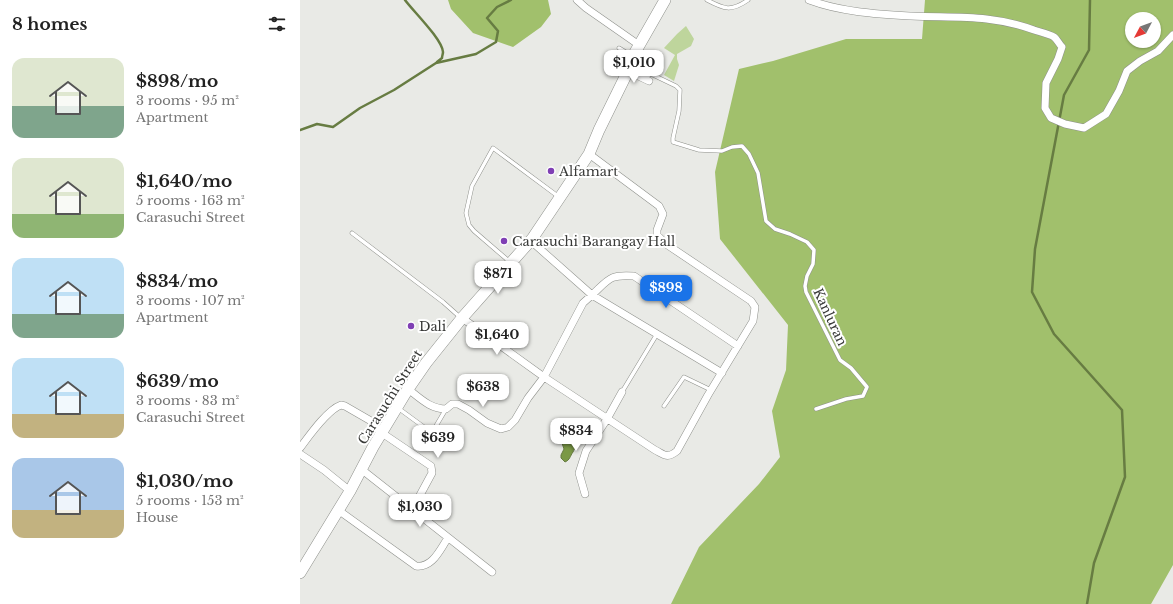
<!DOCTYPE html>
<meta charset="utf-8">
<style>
:root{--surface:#fff;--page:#f6f6f6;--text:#222;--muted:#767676;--accent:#1a73e8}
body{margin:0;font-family:"Libre Baskerville",serif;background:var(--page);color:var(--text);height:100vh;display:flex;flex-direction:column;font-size:15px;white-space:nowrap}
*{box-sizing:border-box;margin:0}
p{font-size:13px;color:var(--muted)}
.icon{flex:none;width:22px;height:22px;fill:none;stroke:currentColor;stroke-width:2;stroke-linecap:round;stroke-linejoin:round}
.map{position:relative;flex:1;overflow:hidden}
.details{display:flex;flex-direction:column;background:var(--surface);width:300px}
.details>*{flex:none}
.needle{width:26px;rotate:229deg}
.controls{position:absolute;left:825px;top:12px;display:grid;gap:8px}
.controls a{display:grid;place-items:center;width:36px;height:36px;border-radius:50%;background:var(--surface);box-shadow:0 1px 3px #0004;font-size:20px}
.price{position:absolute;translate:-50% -34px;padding:0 9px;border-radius:8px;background:#fff;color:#222;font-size:13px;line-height:26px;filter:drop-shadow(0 1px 2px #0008)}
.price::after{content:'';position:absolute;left:50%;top:24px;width:12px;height:9px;margin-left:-6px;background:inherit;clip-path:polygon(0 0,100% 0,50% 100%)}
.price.on{background:var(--accent);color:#fff}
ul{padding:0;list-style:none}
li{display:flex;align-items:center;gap:12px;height:100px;padding:0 12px}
li span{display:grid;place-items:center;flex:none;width:112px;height:80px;border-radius:12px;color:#555}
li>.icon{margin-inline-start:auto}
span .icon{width:48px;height:48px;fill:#fffc;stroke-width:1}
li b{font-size:17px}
h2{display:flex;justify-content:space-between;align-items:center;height:48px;padding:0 12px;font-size:17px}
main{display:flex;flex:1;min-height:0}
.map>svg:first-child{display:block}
.green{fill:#bed59c}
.forest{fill:#a1c06c;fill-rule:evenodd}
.water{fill:#7b9946;stroke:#677c42}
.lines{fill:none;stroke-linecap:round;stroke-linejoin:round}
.stream{stroke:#677c42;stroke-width:2.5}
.lane-casing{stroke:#8e908b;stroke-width:4.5}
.street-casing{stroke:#8e908b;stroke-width:8}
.secondary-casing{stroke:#8e908b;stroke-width:12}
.lane{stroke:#fff;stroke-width:3.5}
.street{stroke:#fff;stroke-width:7}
.secondary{stroke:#fff;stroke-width:11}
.poi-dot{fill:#7f3fb4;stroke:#fff;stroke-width:1.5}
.labels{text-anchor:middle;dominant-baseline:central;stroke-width:4;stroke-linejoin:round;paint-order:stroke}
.poi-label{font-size:13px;fill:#393a38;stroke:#fff;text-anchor:start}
.street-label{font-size:13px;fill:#393a38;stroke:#fff}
</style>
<main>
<section class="details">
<h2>8 homes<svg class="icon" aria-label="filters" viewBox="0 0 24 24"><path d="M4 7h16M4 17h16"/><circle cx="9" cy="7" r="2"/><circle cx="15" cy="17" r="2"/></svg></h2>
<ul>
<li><span style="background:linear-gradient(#dfe7d0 60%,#7fa58c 0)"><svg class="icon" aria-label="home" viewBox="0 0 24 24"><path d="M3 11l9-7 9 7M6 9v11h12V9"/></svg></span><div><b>$898/mo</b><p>3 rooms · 95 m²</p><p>Apartment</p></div></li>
<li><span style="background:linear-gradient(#dfe7d0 70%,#8fb573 0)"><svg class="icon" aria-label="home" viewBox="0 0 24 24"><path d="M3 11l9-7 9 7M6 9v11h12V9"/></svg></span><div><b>$1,640/mo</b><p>5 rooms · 163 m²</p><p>Carasuchi Street</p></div></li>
<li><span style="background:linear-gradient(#bfe0f5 70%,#7fa58c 0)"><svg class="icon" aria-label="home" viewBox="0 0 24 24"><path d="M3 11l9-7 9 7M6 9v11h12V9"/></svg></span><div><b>$834/mo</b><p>3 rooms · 107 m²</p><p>Apartment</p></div></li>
<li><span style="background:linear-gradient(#bfe0f5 70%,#c2b280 0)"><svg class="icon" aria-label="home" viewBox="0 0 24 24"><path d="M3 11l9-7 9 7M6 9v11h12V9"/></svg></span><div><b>$639/mo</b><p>3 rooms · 83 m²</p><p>Carasuchi Street</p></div></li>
<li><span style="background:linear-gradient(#a9c7e8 65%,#c2b280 0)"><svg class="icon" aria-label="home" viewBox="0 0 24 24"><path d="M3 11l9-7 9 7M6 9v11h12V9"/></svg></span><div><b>$1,030/mo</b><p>5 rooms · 153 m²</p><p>House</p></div></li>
</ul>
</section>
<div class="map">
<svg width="873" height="604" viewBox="0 0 873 604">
<rect width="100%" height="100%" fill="#e9eae6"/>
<path class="green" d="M386,26l8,13 -3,7 -14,8v5l2,6 -5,16 -10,-6 11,-20 -11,-7 13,-14z"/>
<path class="forest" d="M148,0h100l3,14 -10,13 -28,20 -40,-14 -22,-24z
M625,0h248v565l-22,39h-480l28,-57 60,-63 21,-27 -8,-46 14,-41 2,-45 -68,-86 -5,-67 24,-103 34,-8 73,-22h76zM832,19h22v22h-22z"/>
<path class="water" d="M269,434c13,5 8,9 4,18 -3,4 -3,8 -8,10l-4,-4v-3l3,-6 -3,-9 4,-5z"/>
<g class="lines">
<path class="stream" d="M105,0c8,11 37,39 38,52 0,2 -1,4 -1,6l-5,4
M0,130l17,-6 16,3 27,-19 34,-18 42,-27 40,-9 20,-12 2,-11 -11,-13 10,-11 14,-7
M787,604l7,-41 31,-86 -3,-67 -68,-76 -22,-42 3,-43 29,-154 25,-45 1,-50"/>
<g class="lane-casing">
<path id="lane" d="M407,0c17,9 24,12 41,0
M319,48l13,8
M345,79l5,-5 3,1 23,11 4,4 -1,21 -6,27v4l26,8 23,1 10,-4 10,-1 7,8 9,19 8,48 9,8 15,5 17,8 7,8 -1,14 -6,12 -2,10 1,6 34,68 11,8 16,19 -4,9 -17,3 -30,10
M52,233l91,69 18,16
M210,262l-36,-31 -5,-6 -3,-12 6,-27 21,-38 66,49
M322,392l35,-58
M364,406l20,-29 27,13
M98,408l30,22 5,1 13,-22"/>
</g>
<g class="street-casing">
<path id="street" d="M277,0l9,8 53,37
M509,0c32,12 68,14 102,16 44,2 80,-2 123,14 6,2 15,4 20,7 3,2 5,7 8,10l-4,12 -12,24 -1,25 6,10 14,6 19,4 22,-14 13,-23 8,-20 13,-10 18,-10 15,-16
M328,71l21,10
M231,241l61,54c17,-16 18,-21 42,-19l104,70
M162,318l82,59 111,73c10,5 12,9 22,1l31,-56 45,-74 2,-14 -4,-6 -85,-57 -9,-9v-5l6,-16 -4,-8 -70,-52
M108,389c12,9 22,20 38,20l6,-5h6l11,6 18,13 14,6 7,-2 7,-7 13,-22 16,-21 39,-74 9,-8 130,78
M0,448c9,-12 27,-38 41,-43l4,1 26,15 11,12 49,33 1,7 -20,37
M0,454l24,16 26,21
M61,469l131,103
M285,494l-6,-21 7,-22 21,-32 15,-27
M38,510l78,56c17,2 24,-17 32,-28"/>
</g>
<g class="secondary-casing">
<path id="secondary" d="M0,573l50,-82 23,-44 35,-58 18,-26 36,-45 70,-79 57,-85 10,-24 29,-59 5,-15 32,-56"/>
</g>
<use href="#lane" class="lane"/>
<use href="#street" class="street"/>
<use href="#secondary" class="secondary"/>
</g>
<g class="poi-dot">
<circle cx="251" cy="171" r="4"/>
<circle cx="204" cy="241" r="4"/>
<circle cx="111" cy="326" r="4"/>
</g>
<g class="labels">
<g class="poi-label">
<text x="259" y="171">Alfamart</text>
<text x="212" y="241">Carasuchi Barangay Hall</text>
<text x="119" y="326">Dali</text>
</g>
<g class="street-label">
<text transform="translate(530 317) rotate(65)">Kanluran</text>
<text transform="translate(90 397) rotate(-58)">Carasuchi Street</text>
</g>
</g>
</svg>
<div class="controls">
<a><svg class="needle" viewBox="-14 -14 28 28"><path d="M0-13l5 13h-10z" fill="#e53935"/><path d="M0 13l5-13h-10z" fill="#767676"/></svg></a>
</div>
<b class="price" style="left:334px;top:84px">$1,010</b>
<b class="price" style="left:198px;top:295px">$871</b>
<b class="price on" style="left:366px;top:309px">$898</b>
<b class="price" style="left:197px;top:356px">$1,640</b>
<b class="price" style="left:183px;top:408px">$638</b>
<b class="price" style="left:276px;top:452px">$834</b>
<b class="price" style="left:138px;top:459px">$639</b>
<b class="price" style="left:120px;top:528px">$1,030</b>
</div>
</main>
